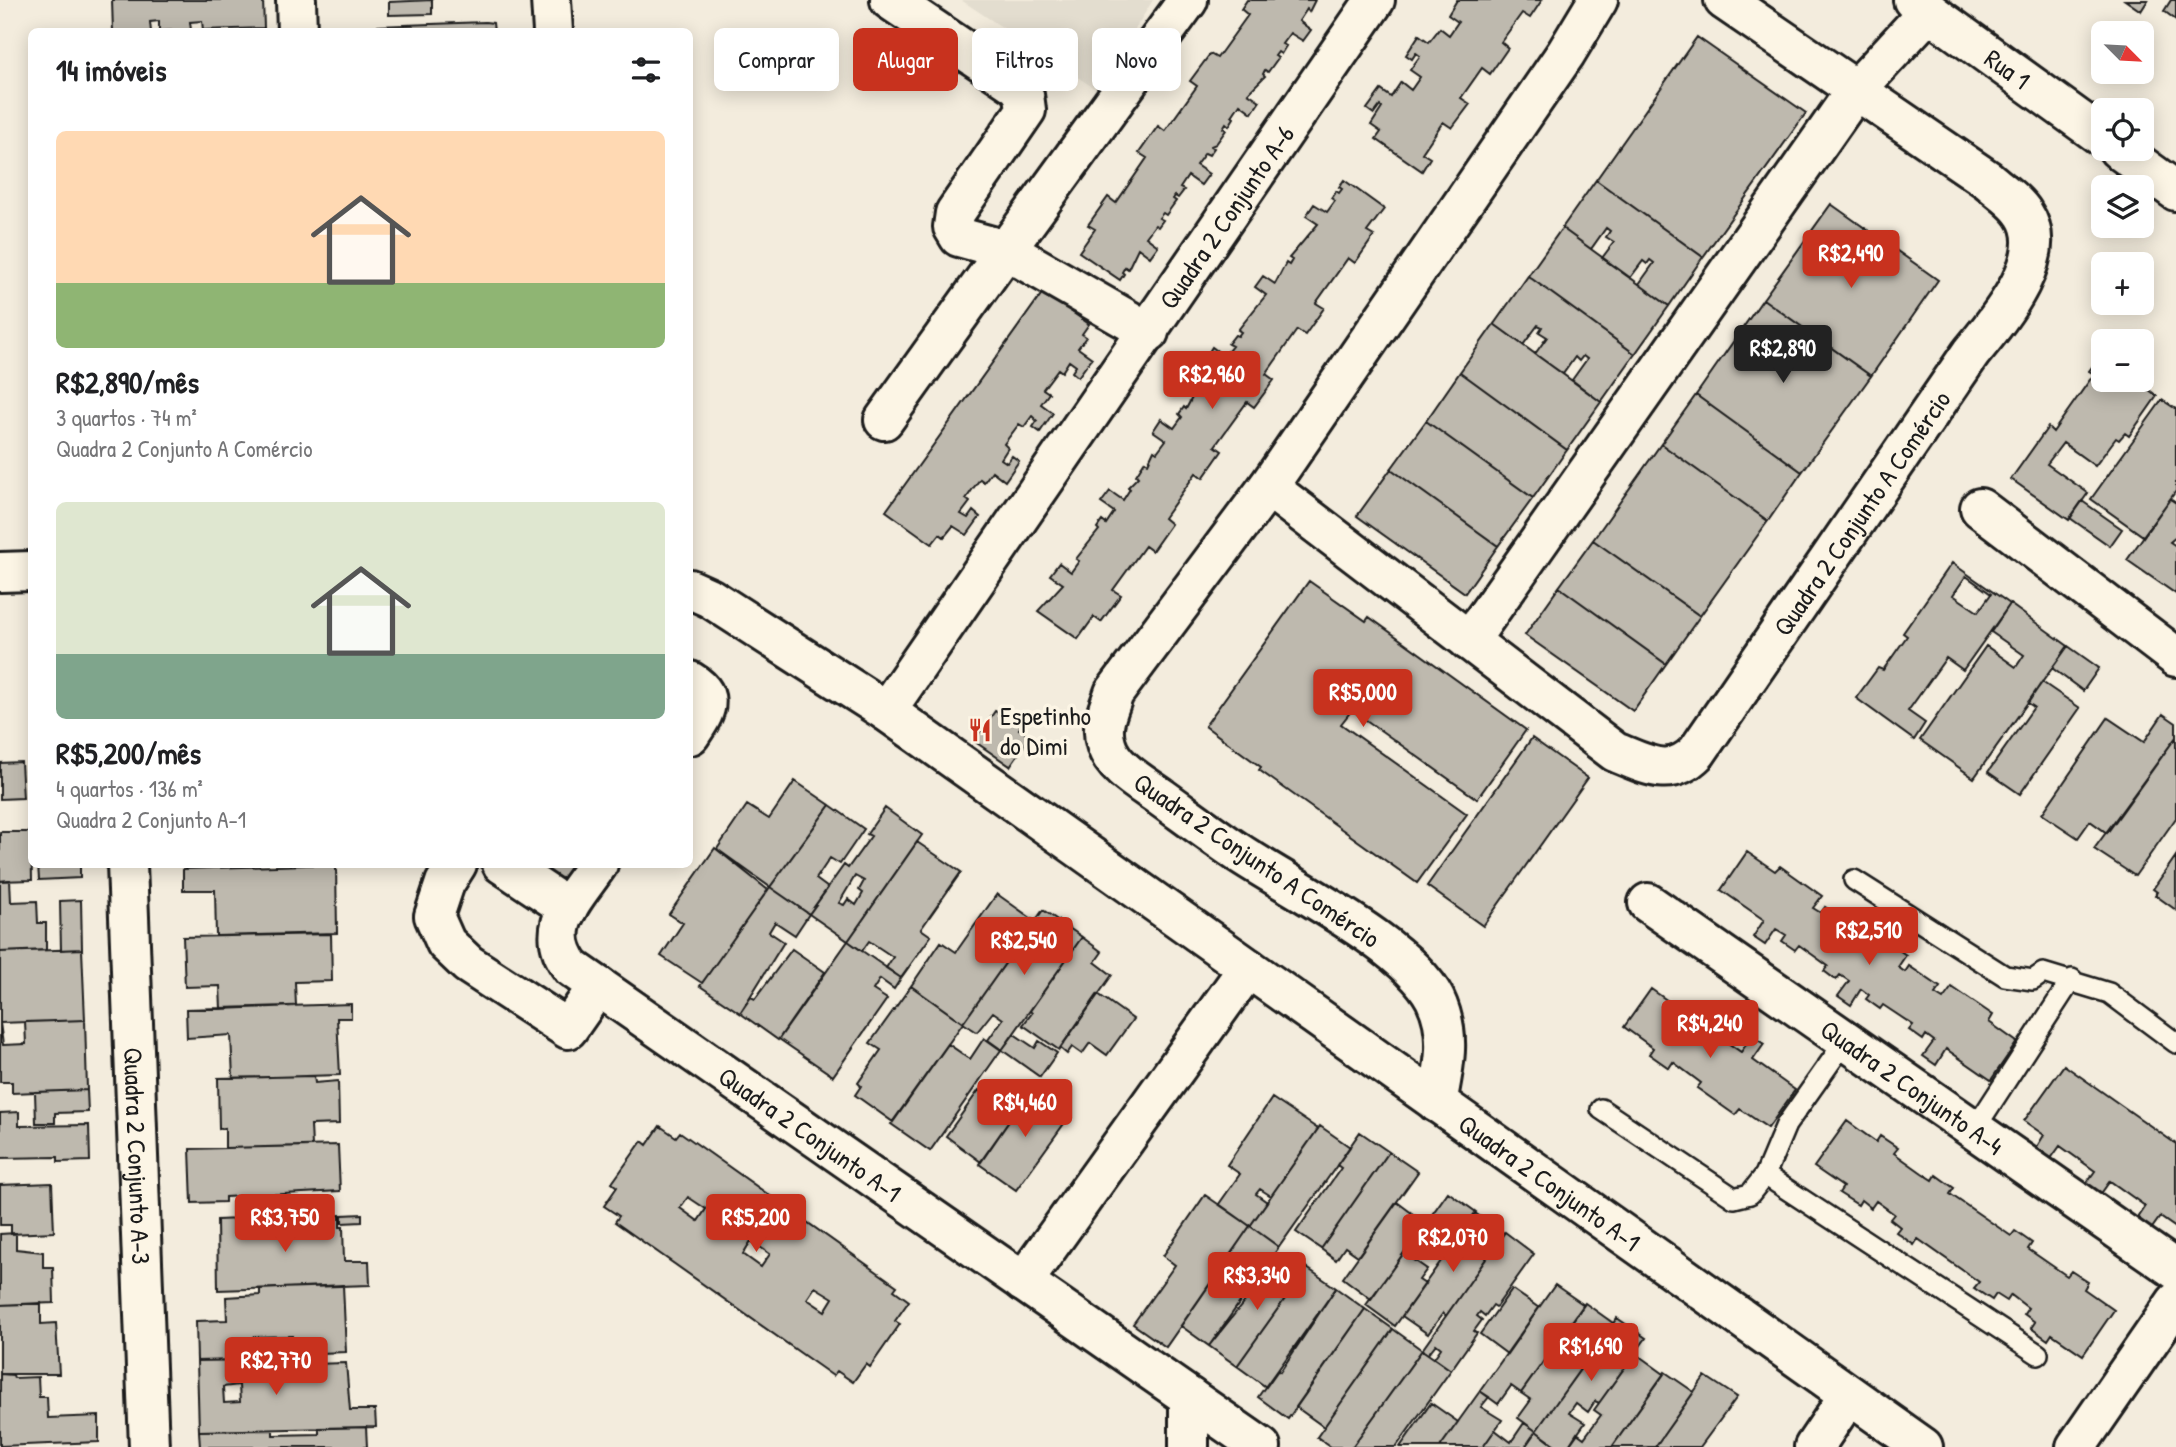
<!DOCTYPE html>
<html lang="pt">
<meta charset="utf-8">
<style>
:root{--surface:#fff;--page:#f2f2f2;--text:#202124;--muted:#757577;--accent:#c8321e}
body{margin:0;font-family:"Patrick Hand",sans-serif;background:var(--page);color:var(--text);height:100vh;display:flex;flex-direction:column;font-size:26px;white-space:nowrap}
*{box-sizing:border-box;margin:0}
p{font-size:23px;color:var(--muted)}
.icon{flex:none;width:38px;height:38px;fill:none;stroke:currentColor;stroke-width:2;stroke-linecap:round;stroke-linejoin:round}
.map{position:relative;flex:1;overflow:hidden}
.details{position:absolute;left:28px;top:28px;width:665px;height:840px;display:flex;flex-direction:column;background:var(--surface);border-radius:10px;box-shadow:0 4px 18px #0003}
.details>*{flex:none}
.hud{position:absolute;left:714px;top:28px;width:665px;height:63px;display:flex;gap:14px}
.needle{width:46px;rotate:114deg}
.fabs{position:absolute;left:2091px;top:21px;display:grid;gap:14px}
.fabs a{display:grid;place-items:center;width:63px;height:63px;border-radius:10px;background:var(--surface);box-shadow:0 4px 18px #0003;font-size:35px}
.price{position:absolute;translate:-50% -60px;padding:0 16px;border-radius:7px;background:var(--accent);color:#fff;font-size:23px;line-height:46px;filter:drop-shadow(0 2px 4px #0008)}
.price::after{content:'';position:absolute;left:50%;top:42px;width:21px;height:16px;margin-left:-10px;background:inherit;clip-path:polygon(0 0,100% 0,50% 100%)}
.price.active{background:#222;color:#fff}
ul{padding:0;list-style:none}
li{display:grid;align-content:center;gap:14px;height:371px;padding:0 28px}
li span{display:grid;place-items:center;height:217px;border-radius:10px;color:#555}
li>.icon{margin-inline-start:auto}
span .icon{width:126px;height:126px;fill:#fffc;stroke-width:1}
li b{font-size:30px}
h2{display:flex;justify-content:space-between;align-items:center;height:84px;padding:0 28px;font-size:30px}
.tag{padding:0 24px;border-radius:10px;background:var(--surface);box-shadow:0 4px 18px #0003;font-size:24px;line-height:63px}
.tag.active{background:var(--accent);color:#fff}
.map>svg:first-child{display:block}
.built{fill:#e3ddcf}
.building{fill:#beb9ae;stroke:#1c1c1c;stroke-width:2;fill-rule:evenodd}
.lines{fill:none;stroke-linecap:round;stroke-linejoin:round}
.service-casing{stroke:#1c1c1c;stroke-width:24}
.minor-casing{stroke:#1c1c1c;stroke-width:44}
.secondary-casing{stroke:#1c1c1c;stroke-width:44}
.service{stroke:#fcf5e5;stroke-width:19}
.minor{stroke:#fcf5e5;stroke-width:38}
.secondary{stroke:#fcf5e5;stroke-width:38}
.labels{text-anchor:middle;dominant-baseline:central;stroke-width:7;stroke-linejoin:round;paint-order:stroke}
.street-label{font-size:26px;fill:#1c1c1c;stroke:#fcf5e5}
.poi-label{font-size:26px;fill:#1c1c1c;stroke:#fcf5e5;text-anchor:start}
</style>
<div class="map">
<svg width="2176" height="1447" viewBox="0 0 2176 1447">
<rect width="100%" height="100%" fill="#f3ecdd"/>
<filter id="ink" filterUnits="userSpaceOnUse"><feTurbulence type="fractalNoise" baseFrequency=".0143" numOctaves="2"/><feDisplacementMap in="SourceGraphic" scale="14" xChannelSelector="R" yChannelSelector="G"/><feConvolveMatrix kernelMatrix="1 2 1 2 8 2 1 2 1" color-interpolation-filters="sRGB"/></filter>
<g filter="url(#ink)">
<path class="built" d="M961,0h192l-56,90z"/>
<path class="building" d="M112,0h151l1,28 -61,2 -1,-9 -12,1 1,8 -32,1v-10l-9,1 1,10h-38z
M432,0v14l-43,1v-13z
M1247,0h68l-6,12 -2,-3 -8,12 12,9 -8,11 -13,-8 -8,11 4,2 -5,8 -3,-2 -3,4 3,2 -10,14 -3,-2 -2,4 2,2 -17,17 12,8 -8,12 -12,-9 -8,12 2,2 -5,8 -3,-3 -3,5 3,2 -10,14 -5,2 3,2 -5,7 -4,-2 -9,12 13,9 -8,11 -13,-9 -8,12 4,2 -6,8 -3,-2 -2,3 3,2 -10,14 -3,-2 -4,5 4,2 -5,7 -3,-2 -9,12 12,9 -8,11 -12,-9 -10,21 -3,-2 -3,5 2,2 -4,6 -41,-28 16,-23 -7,-4 20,-28 8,6 31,-45 -8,-5 19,-27 7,5 32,-45 -7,-5 20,-27 7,4 31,-43 -7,-6z
M1542,0l-12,18 -8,-5 -21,29 7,6 -18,26 -8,-6 -21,30 9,6 -18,24 -9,-6 -21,31 8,5 -8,13 -46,-32 5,-7 -10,-7 11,-17 -2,-2 -6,8 -7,-5 14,-19 10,7 10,-15 10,8 9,-13 -10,-7 10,-14 -4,-3 -4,6 -6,-4 13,-20 10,7 11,-14 9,7 9,-13 -10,-7 9,-15z
M2125,0h23l-7,11z
M2171,0h5v20l-12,-9z
M485,22l8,1 1,9h-116v-6z
M1697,37l109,76 -103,144 -107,-77z
M1344,180l40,29 -17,23 7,4 -19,27 -7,-5 -32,45 8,5 -19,27 -8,-5 -31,44 8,6 -20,27 -7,-5 -32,44 7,5 -19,27 -7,-5 -32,45 7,6 -19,27 -7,-5 -32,44 8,5 -20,27 -7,-5 -16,22 -40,-28 25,-27 -13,-9 9,-12 12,9 8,-11 -3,-2 23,-29 -2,-2 5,-7 4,3 8,-12 -13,-9 9,-12 13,9 7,-11 -2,-2 10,-10 -2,-2 9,-14 3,2 6,-13 3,2 9,-12 -13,-9 8,-12 13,9 8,-11 -3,-3 5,-7 2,2 10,-19 2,2 7,-15 3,2 7,-11 -11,-8 8,-13 12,9 8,-10 -4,-2 7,-9 3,1 3,-4 -3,-2 28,-35 -11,-8 8,-11 12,8 11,-21 3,2 3,-5 -3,-2 29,-34 -12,-8 8,-12 13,8 8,-11 -4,-3 5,-7 3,2 3,-4 -3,-2z
M1596,180l107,77 -34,49 -30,-22 15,-21 -4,-3 -3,4 -4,-3 -13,17 -28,-20 12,-16 -8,-5 4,-6 -4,-3 -15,21 -29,-21z
M1831,204l107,76 -67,96 -108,-77z
M1562,228l107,78 -34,48 -107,-78z
M1528,276l107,78 -34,48 -29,-22 15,-21 -4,-3 -4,5 -4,-4 -12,17 -28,-20 12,-17 -8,-5 3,-5 -4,-2 -15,20 -29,-21z
M1043,292l46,32 -7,10 4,3 -8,11 14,10 -14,19 -6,-5 4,-6 -7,-5 -7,11 -4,-3 -15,20 6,4 -8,11 12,9 -13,19 -7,-5 4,-6 -5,-5 -8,11 -5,-3 -15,20 4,4 -7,11 6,4 5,-7 7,5 -14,20 -13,-10 -8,11 -4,-3 -8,11 -6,9 4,3 -9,12 7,4 5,-7 7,6 -13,18 -14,-9 -9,11 -4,-3 -8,10 -46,-33z
M1763,299l108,77 -69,96 -106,-77z
M1494,324l107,78 -34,48 -107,-78z
M2101,355l3,25h32l21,16 -28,40 -4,-3 -6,7 -3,-2 -21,28 -32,-23 -16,21 41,29 -19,27 -58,-41 37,-52 5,5 41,-58 -5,-3z
M1460,372l107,78 -34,48 -107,-77z
M1696,395l106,77 -34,49 -107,-77z
M2162,400l14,9v82l-33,45 -52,-37z
M1426,421l107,77 -35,48 -107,-77z
M1661,444l107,77 -68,95 -107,-76z
M1391,469l107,77 -33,47 -108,-77z
M2170,499l6,4v34l-6,5 6,4v48l-49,-34z
M2082,501l40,28 -12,17 -40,-28z
M1593,540l107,76 -34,48 -107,-77z
M1952,563l58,41 -47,66 -17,-12 -38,53 17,12 -11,17 -58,-42 22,-30 5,2 24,-34 -4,-3zM1966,576l25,18 -13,18 -25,-17z
M1309,581l57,40 3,-4 157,113 -49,69 -125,-89 -11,14 126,90 -50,69 -158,-113 2,-3 -56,-41z
M1559,587l107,77 -33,47 -108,-76z
M2010,604l58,42 -94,132 -54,-38 66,-94 30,21 8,-12 -33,-23z
M2068,646l31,22 -16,23 -31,-23z
M2042,682l38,26 -60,86 -32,-22 46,-65 -6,-4z
M995,711l27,14 -3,4 11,8 -20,29 -36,-25z
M2163,714l13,9v14l-69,96 -17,-12 -12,17 -36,-24 66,-96 36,24z
M2176,737v81l-41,58 -41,-27z
M1532,738l56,40 -105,148 -56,-40z
M21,762l2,36 -23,1v-36z
M795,781l35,24 -60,82 -53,-38 30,-44 22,14z
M830,805l34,24 -24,35 -10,-6 -14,21 12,9 -19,26 -39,-27z
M885,808l37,27 -74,106 -39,-27 35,-49 4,3 23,-32 -4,-2zM855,876l9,5 -5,9 4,3 -7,12 -8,-6 -4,6 -5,-2z
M0,832h31l1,48 -32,1z
M917,842l44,30 -40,57 10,7 -30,42 -15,-10 7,-11 -24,-16 -7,10 -14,-10z
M715,848l53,42 -66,93 -41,-27 22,-33 -14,-9z
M1747,852l28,19 5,-5 42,30 -9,12 8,5 4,-6 29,20 -4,6 8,6 8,-12 40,28 -8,12 7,5 4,-6 31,21 -5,7 8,5 9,-12 41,28 -4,7 28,20 -26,38 -45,-31 -10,16 -13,-9 11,-15 -8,-6 -3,5 -14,-10 4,-5 -30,-20 -3,4 -14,-10 3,-4 -8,-6 -10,16 -13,-9 11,-15 -9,-6 -4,5 -12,-9 4,-5 -29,-21 -4,5 -13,-9 4,-6 -10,-6 -11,16 -12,-8 11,-17 -43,-30z
M2176,856v54l-21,-15 2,-3 -4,-3z
M38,864h42v14l-41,2z
M336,864l1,69 -121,3 -1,-46h-32v-21z
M526,864h73l-21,30z
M10,880l1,22 26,-1 1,22h8v27l-46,2v-71z
M770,887l39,27 -14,21 -20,-13 -6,10 15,10 -44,71 -40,-27z
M997,894l38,27 -72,102 -52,-37 30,-44 15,10z
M81,900l1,49 -21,1 -1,-49z
M1043,910l39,27 -80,113 -14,-10 15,-21 -10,-7 -16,20 -14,-9z
M331,934l1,47 -37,1 1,24 -75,3 -1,-23 -35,1 -2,-50z
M1082,937l20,15 -7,10 17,13 -53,75 -36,-25 9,-12 -2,-2z
M848,941l53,37 -7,11 -14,-10 -7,11 14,9 -54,77 -54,-37z
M82,949l3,71 -85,3v-71z
M792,949l33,23 -47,68 -38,-27 11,-16 4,2z
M911,986l52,37 -70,99 -38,-27 6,-9 -3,-3 23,-33 -11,-7z
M1651,989l90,63 11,-16 12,8 -11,16 42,30 -27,38 -28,-19 -5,6 -38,-27 4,-5 -28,-21 -4,6 -20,-14 4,-6 -29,-21z
M1098,994l35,25 -26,36 -17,-12 -8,11 -10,-7 -5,7 -7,-6z
M351,1004v14h-14l3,57 -107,3 -2,-43 -44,3 -1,-29z
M85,1020l2,70 -75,3v-11h-12v-59l3,22 23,-1 -1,-22z
M1014,1034l21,14 4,-7 18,12 -17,24 -38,-27z
M984,1038l17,12 -71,101 -39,-27 57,-80 22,15z
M2064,1065l112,79v84l-16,-11 -10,14 -15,-10 10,-15 -35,-25 -10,14 -15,-10 10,-14 -35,-25 -10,14 -15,-10 9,-15 -20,-14z
M314,1076l1,7 23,-2 1,43 -28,1 1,21 -87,2v-20l-6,1 -1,-51z
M1033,1087l38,27 -55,76 -37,-26z
M87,1090l1,22 -33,1v10h-19l-1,-31z
M979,1090l35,24 -33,48 -35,-26z
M1272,1098l46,31 -47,67 -11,-7 -4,5 11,8 -17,24 -31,-22 21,-30 -13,-9z
M19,1112v14l70,-1 1,36 -32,1v-5l-58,1v-45z
M1847,1121l29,21 4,-6 18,12 -4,5 28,20 11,7 3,-5 18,13 -4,6 61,42 4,-5 17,12 -4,6 39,27 4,-5 17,11 -4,7 30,21 -31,45 -31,-21 -4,6 -17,-12 4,-6 -11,-8 4,-6 -17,-13 -4,6 -11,-7 -4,6 -18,-12 5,-6 -61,-43 -4,6 -18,-13 4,-5 -10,-8 4,-5 -18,-13 -5,7 -10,-8 -3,5 -19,-12 4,-6 -29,-20z
M660,1126l16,11 4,-5 217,154 -3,4 15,11 -14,20 5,3 -30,43 -4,-3 -13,18 -16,-11 -4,5 -218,-154 4,-6 -15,-10 13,-19 -5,-4 30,-42 5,4zM688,1197l18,12 -8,12 -18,-13zM751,1241l19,13 -9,13 -18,-13zM815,1287l18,11 -8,13 -18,-12z
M1320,1126l30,21 -71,100 -29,-21z
M1360,1132l29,20 -68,97 -25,-17 45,-64 -4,-3z
M338,1145l2,46 -115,6v5l-33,1 -2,-54z
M1389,1152l29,20 -60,84 -13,-9 -9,13 -15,-11z
M52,1183l2,49 -43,2v-9h-11v-40z
M1448,1192l28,20 -25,35 -28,-20z
M1205,1195l45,31 -84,121 -33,-23 42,-59 -12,-9z
M1397,1202l28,21 -54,76 -28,-21z
M1475,1213l29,20 -58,83 -3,-3 -15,21 -26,-18z
M362,1214v8l-20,1v-8z
M340,1215v12h3l1,34h25l1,24 -152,5 -1,-70z
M1250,1226l29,21 -70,99 -28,-20z
M1505,1232l29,22 -38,53 -3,-2 -8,11 -5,-4 -3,4 5,4 -8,11 3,2 -26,37 -17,-12 7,-10 -5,-4 -8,10 -6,-4z
M16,1233v16l27,3v15h10l1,36 -54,2v-71z
M1404,1253l23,16 -8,11 6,4 -30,42 -29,-21z
M1292,1257l15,11 -70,98 -28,-20 44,-55 12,-25 13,9z
M1307,1268l29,20 -70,99 -29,-21z
M343,1285l3,67 -53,2 -1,-18 -39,1 1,23 -57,1 -1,-40 31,-1 -1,-23 34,-2v-6z
M1555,1285l29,20 -63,88 -10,-7 -13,18 -18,-13z
M1336,1288l29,21 -77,110 -30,-22 19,-27 3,2z
M1512,1289l27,19 -32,46 -27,-20z
M41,1303v21l15,-1 3,51h-59v-69z
M1585,1303l28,20 -77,108 -18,-13 13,-18 -10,-7z
M1365,1309l28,20 -69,98 -28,-20z
M1617,1318l29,20 -47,65 -4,-2 -7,11 -12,-9 -7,10 16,10 -17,24h-10l-22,-16z
M1393,1329l29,21 -70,97h-21l-14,-10z
M1422,1350l29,20 -55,77h-44z
M1635,1353l29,21 -52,73h-44l9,-14 7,5 17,-23 -7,-5z
M276,1359v6l70,-2 4,47h25l1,17 -177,4 -2,-70zM239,1385l1,17 -16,1 -1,-16z
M1665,1372l29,20 -39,55h-43z
M0,1374l13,1 1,3 24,-1 1,20h8l1,21 51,-2v26l-99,4z
M1705,1376l32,21 -37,50h-45z
M1480,1391l9,6 -8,10 21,13 -19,27h-43z
M1431,1403l27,19 -18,25h-40z
M1524,1423l12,8 -11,16h-42l12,-17 16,12z
M366,1427l1,20h-167l-1,-16 74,-1v5l46,-1v-6z
M1536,1431l18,14 -1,2h-28z"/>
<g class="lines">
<g class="service-casing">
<path id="service" d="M1854,880l151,96 28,4 10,-7 66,20 67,50
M1846,1040l-60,85 -21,50 273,179
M1601,1109l133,89 16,-4 15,-19
M1974,1130l98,-151"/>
</g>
<g class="minor-casing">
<g id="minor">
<path d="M296,0l1,32"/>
<path d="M551,0l2,32"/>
<path d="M1149,332l-143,-82 182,-250"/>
<path d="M884,420l122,-170 -47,-13 -6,-10 2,-14 71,-103 -2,-15 -6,-9 -128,-86"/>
<path id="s1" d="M1268,487l347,265c31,12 55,28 82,0l274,-399c26,-32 82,-96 53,-139 -8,-13 -25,-24 -36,-34l-264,-180"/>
<path d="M1980,508l196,149"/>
<path d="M0,572l32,-1"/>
<path id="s2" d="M690,589l20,9 176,113 1037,736"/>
<path d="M1469,641l387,-551 73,-79"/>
<path d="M690,681c27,16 14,33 0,54"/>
<path id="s3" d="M886,711l489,-711"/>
<path id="s4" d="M127,864l22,583"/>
<path d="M457,864l-12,19 -11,33 12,27 22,21 100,65 30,-43"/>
<path d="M502,864l66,44"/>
<path id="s5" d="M598,864c-24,36 -57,64 -26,104l689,479"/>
<path id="s6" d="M1648,903l528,367"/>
<path d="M1437,1103c7,-36 15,-69 -2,-104 -28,-55 -146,-112 -199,-148 -25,-17 -49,-35 -74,-53 -19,-14 -50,-30 -56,-54 -6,-19 2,-33 8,-51l154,-206 298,-434 32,-53"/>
<path d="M1023,1282l225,-314"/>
<path d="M1189,1397v50"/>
<path d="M1814,1447l35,-52"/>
<path d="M2076,1447l100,-145"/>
</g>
</g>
<g class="secondary-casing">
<g id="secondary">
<path id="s7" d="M1913,0l191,138"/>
<path d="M2118,149l58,42"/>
</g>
</g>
<use href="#service" class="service"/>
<use href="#minor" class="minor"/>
<use href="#secondary" class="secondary"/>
</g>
</g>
<defs>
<g id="restaurant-bare" transform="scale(1.89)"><path d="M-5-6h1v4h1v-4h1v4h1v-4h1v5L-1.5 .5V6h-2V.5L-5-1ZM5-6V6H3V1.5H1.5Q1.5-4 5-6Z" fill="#c8321e" stroke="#fcf5e5" stroke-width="2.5" paint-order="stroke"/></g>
</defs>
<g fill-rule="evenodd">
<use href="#restaurant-bare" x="980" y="730"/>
</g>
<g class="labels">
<g class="street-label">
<text stroke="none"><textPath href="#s7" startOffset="117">Rua 1</textPath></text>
<text stroke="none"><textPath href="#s3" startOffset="600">Quadra 2 Conjunto A-6</textPath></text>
<text stroke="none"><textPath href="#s1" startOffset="816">Quadra 2 Conjunto A Comércio</textPath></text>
<text transform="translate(1257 860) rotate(34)">Quadra 2 Conjunto A Comércio</text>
<text stroke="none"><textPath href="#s6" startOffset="322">Quadra 2 Conjunto A-4</textPath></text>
<text stroke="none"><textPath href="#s5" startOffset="408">Quadra 2 Conjunto A-1</textPath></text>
<text stroke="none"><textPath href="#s4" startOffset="292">Quadra 2 Conjunto A-3</textPath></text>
<text stroke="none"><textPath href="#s2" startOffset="1045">Quadra 2 Conjunto A-1</textPath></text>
</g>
<g class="poi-label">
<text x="1000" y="715">Espetinho<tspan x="1000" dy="30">do Dimi</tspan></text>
</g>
</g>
</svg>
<div class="fabs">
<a><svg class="needle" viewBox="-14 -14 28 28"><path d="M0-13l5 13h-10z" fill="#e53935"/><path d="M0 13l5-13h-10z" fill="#757577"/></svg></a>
<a><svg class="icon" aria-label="locate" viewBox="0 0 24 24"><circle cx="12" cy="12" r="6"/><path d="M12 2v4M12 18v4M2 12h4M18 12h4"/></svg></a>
<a><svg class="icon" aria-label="layers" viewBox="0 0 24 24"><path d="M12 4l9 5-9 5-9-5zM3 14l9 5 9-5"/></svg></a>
<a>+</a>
<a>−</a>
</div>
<b class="price" style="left:1851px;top:290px">R$2,490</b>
<b class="price active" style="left:1783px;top:385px">R$2,890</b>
<b class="price" style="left:1212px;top:411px">R$2,960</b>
<b class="price" style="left:1363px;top:729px">R$5,000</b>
<b class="price" style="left:1869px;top:967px">R$2,510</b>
<b class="price" style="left:1024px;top:977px">R$2,540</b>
<b class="price" style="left:1710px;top:1060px">R$4,240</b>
<b class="price" style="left:1025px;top:1139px">R$4,460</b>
<b class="price" style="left:285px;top:1254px">R$3,750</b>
<b class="price" style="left:756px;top:1254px">R$5,200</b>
<b class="price" style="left:1453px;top:1274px">R$2,070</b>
<b class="price" style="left:1257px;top:1312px">R$3,340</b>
<b class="price" style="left:1591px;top:1383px">R$1,690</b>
<b class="price" style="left:276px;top:1397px">R$2,770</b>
<div class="hud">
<a class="tag">Comprar</a>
<a class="tag active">Alugar</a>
<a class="tag">Filtros</a>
<a class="tag">Novo</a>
</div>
<section class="details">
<h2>14 imóveis<svg class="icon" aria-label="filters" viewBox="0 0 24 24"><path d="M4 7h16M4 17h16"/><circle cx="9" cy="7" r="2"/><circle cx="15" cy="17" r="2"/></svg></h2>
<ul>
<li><span style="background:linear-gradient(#ffd9b3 70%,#8fb573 0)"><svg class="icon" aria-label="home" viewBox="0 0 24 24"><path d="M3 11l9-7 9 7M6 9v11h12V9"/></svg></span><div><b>R$2,890/mês</b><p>3 quartos · 74 m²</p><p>Quadra 2 Conjunto A Comércio</p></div></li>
<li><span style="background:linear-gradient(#dfe7d0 70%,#7fa58c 0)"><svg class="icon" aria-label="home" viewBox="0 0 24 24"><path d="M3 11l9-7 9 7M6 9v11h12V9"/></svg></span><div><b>R$5,200/mês</b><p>4 quartos · 136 m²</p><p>Quadra 2 Conjunto A-1</p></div></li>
</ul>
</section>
</div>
